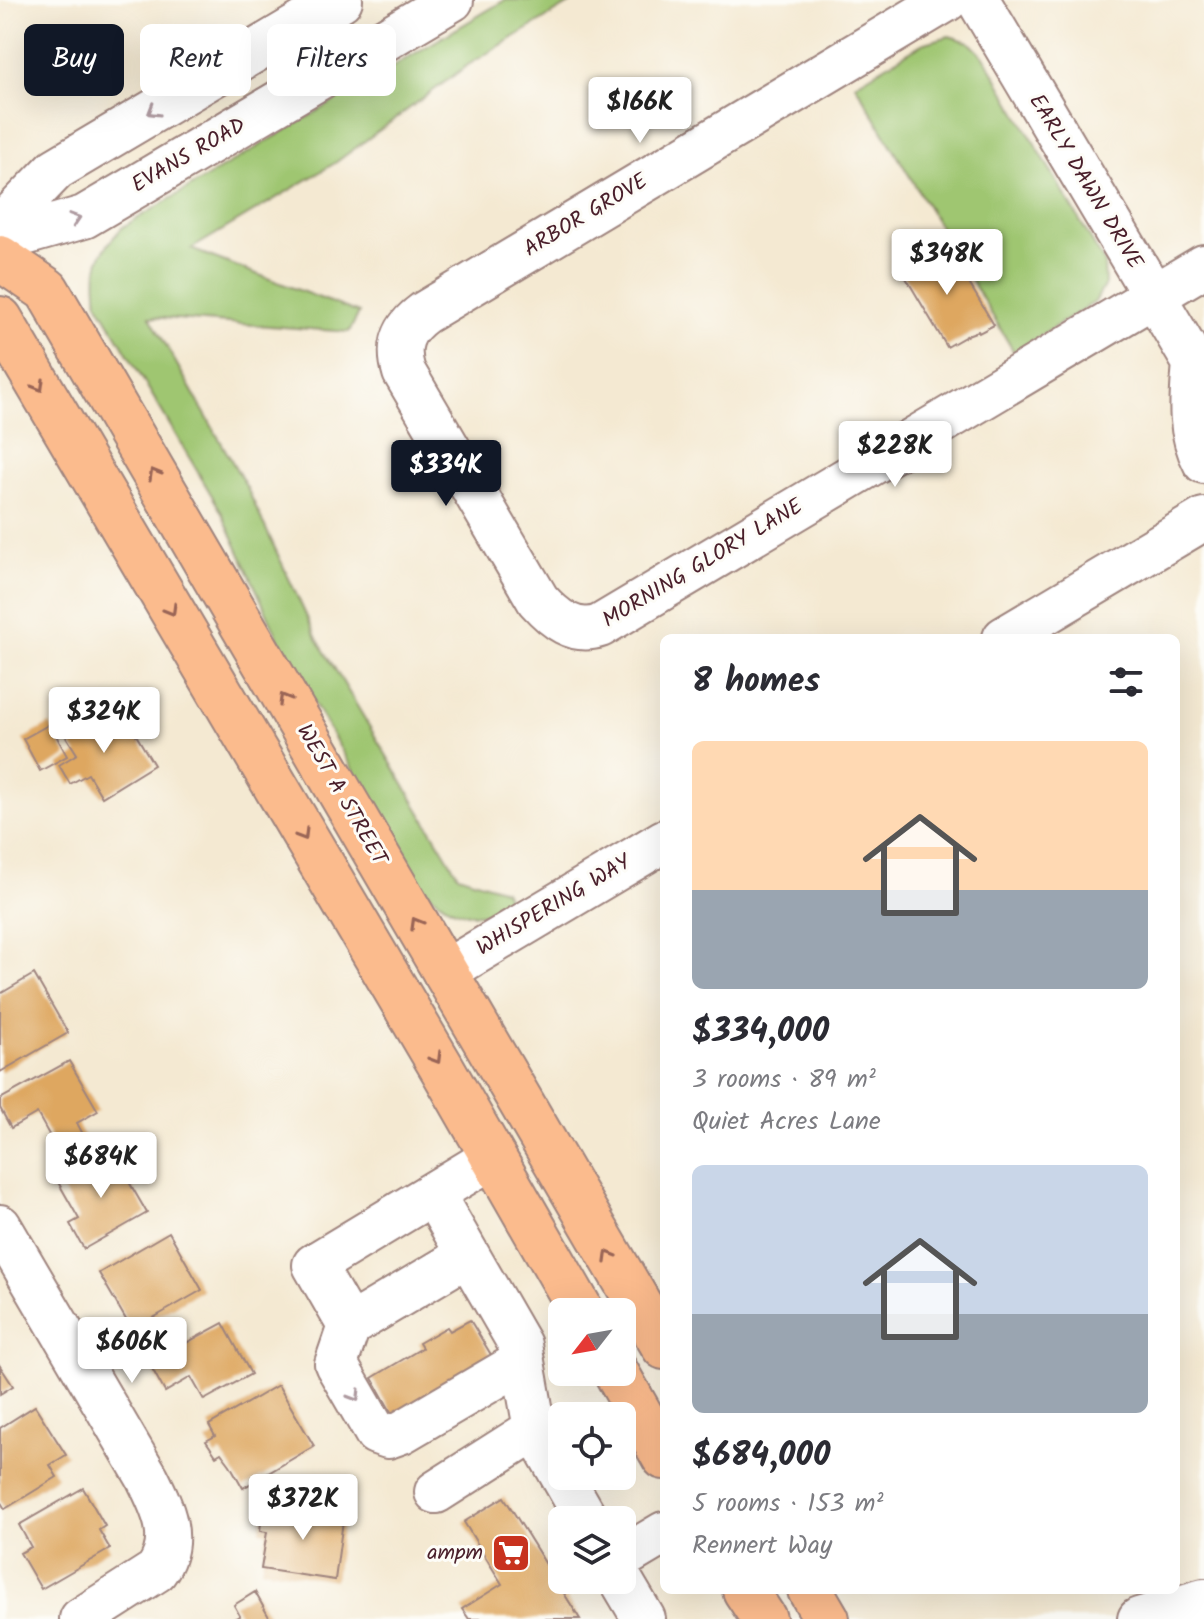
<!DOCTYPE html>
<meta charset="utf-8">
<style>
:root{--surface:#fff;--page:#f2f2f3;--text:#2b2b33;--muted:#7c7c81;--accent:#111827}
body{margin:0;font-family:Kalam,sans-serif;background:var(--page);color:var(--text);height:100vh;display:flex;flex-direction:column;font-size:30px;white-space:nowrap}
*{box-sizing:border-box;margin:0}
p{font-size:26px;color:var(--muted)}
.icon{flex:none;width:44px;height:44px;fill:none;stroke:currentColor;stroke-width:2;stroke-linecap:round;stroke-linejoin:round}
.map{position:relative;flex:1;overflow:hidden}
.sheet{position:absolute;left:660px;top:634px;width:520px;height:960px;display:flex;flex-direction:column;background:var(--surface);border-radius:12px;box-shadow:0 8px 32px #0002}
.sheet>*{flex:none}
.guide{position:absolute;left:24px;top:24px;width:516px;height:72px;display:flex;gap:16px}
.needle{width:52px;rotate:239deg}
.buttons{position:absolute;left:548px;top:1298px;display:grid;gap:16px}
.buttons a{display:grid;place-items:center;width:88px;height:88px;border-radius:12px;background:var(--surface);box-shadow:0 8px 32px #0002;font-size:40px}
.price{position:absolute;translate:-50% -68px;padding:0 18px;border-radius:8px;background:#fff;color:#222;font-size:26px;line-height:52px;filter:drop-shadow(0 2px 4px #0008)}
.price::after{content:'';position:absolute;left:50%;top:48px;width:24px;height:18px;margin-left:-12px;background:inherit;clip-path:polygon(0 0,100% 0,50% 100%)}
.price.selected{background:var(--accent);color:#fff}
ul{padding:0;list-style:none}
li{display:grid;align-content:center;gap:16px;height:424px;padding:0 32px}
li span{display:grid;place-items:center;height:248px;border-radius:12px;color:#555}
li>.icon{margin-inline-start:auto}
span .icon{width:144px;height:144px;fill:#fffc;stroke-width:1}
li b{font-size:34px}
h2{display:flex;justify-content:space-between;align-items:center;height:96px;padding:0 32px;font-size:34px}
.chip{padding:0 28px;border-radius:12px;background:var(--surface);box-shadow:0 8px 32px #0002;font-size:28px;line-height:72px}
.chip.selected{background:var(--accent);color:#fff}
.map>svg:first-child{display:block}
.green{fill:#9fc671;stroke:#74724e;stroke-width:2}
.building{fill:#dea760}
.lines{fill:none;stroke-linecap:round;stroke-linejoin:round}
.minor-casing{stroke:#9f847e;stroke-width:46}
.major-casing{stroke:#9f847e;stroke-width:48}
.minor{stroke:#fff;stroke-width:42}
.major{stroke:#fbbb8d;stroke-width:44}
.oneway{stroke:#ae9aa0}
.oneway2{stroke:#9a6557}
.labels{text-anchor:middle;dominant-baseline:central;stroke-width:6;stroke-linejoin:round;paint-order:stroke}
.street-label{font-size:22px;fill:#4a1f2b;stroke:#fdfcf7}
.poi-label{font-size:22px;fill:#4a1f2b;stroke:#fdfcf7;text-anchor:end}
</style>
<div class="map">
<svg width="1204" height="1619" viewBox="0 0 1204 1619">
<rect width="100%" height="100%" fill="#fdfcf7"/>
<filter id="ink" filterUnits="userSpaceOnUse"><feTurbulence type="fractalNoise" baseFrequency=".0125" numOctaves="2"/><feDisplacementMap in="SourceGraphic" scale="16" xChannelSelector="R" yChannelSelector="G"/><feConvolveMatrix kernelMatrix="1 2 1 2 8 2 1 2 1" color-interpolation-filters="sRGB"/></filter>
<filter id="wash" filterUnits="userSpaceOnUse"><feTurbulence type="fractalNoise" baseFrequency=".006" numOctaves="4" result="noise"/><feDisplacementMap in="SourceGraphic" scale="32" xChannelSelector="R" yChannelSelector="G"/><feGaussianBlur stdDeviation="1.8" result="paint"/><feColorMatrix in="noise" values="0 0 0 0 0 0 0 0 0 0 0 0 0 0 0 0 0 1.4 0 .05"/><feComposite in="paint" operator="in"/></filter>
<g filter="url(#wash)">
<rect width="100%" height="100%" fill="#f4e9d2"/>
<path class="green" d="M505,0h71l-108,65 -133,98 -144,86 168,64 -10,19 -199,-15 97,171 70,151 141,236 46,15 7,16c-40,18 -66,5 -93,-24l-133,-229 -64,-142 -123,-207c-4,-39 -2,-49 25,-77z
M949,36l20,6 16,16 119,204 1,22 -10,18 -81,50 -159,-268 67,-40z"/>
<g id="blocks">
<path class="building" d="M946,245l48,80 -15,8 -1,-2 -8,3 -23,13 -45,-76z
M93,711l16,27 21,-13 24,40 -52,32 -14,-23 -18,10 -11,-19 18,-11 -15,-24z
M50,724l17,32 -27,15 -17,-32z
M34,974l34,59 -68,39v-78z
M69,1061l29,50 -21,12 9,17 -10,6 -3,-6 -16,9 -20,-36 -26,15 -11,-20v-9z
M111,1151l36,62 -63,36 -14,-25 9,-5 -21,-37z
M169,1232l33,58 -70,40 -33,-57z
M470,1320l23,38 -99,59 -22,-39 50,-30 -3,-5 28,-16 3,4z
M223,1323l28,51 -47,26 -13,-23 -26,15 -16,-29z
M0,1366l13,20 -13,8z
M278,1385l36,61 -71,42 -13,-23 -9,-12 -5,3 -10,-15 9,-5 -6,-11z
M35,1406l31,49 -16,10 7,12 -52,32 -5,-8v-73z
M83,1488l22,38 -6,4 11,19 -69,40 -21,-36 11,-6 -12,-22z
M504,1497l76,122h-111l-7,-10 40,-25 -38,-62z
M278,1506l66,7 -9,67 -74,-11 6,-37 -7,-1 2,-17 15,2z
M255,1592l15,27h-36l6,-3 -6,-11z"/>
</g>
</g>
<g filter="url(#ink)">
<use href="#blocks" fill-opacity="0" stroke="#9f847e" stroke-width="2"/>
<g class="lines">
<g class="minor-casing">
<path id="minor" d="M947,0l-523,313c-22,16 -28,33 -20,59l134,228c16,18 36,35 62,26l604,-360
M978,0l216,363c-3,36 -7,67 10,99
M0,227l56,-58 285,-169
M0,241l84,-24 368,-217
M1004,638l200,-119
M444,972l220,-131
M433,1194l35,61 -119,71 -35,-61 179,-108
M0,1226l147,251c15,30 32,63 9,94l-75,48
M349,1326l-13,38 40,69 12,4 14,-5 121,-71
M535,1429l52,91
M436,1492l99,-63 -15,-84 -52,-90
M622,1558l42,-25
M621,1580l23,39
M1139,1619l65,-19"/>
</g>
<g class="major-casing">
<path id="major" d="M0,258l47,32 617,1057
M0,319l442,749 140,244
M616,1372l48,85
M745,1590l19,29
M810,1590l17,29"/>
</g>
<use href="#minor" class="minor"/>
<use href="#major" class="major"/>
</g>
<defs><path id="oneway-chevron" d="M-2-3.5L2.5 0L-2 3.5" fill="none" stroke-width="1.6" stroke-linecap="round" stroke-linejoin="round" transform="scale(2)"/></defs>
<g class="oneway">
<use href="#oneway-chevron" transform="translate(153 111) rotate(149)"/>
<use href="#oneway-chevron" transform="translate(75 219) rotate(-18)"/>
<use href="#oneway-chevron" transform="translate(355 1396) rotate(59)"/>
</g>
<g class="oneway2">
<use href="#oneway-chevron" transform="translate(39 386) rotate(60)"/>
<use href="#oneway-chevron" transform="translate(154 474) rotate(-120)"/>
<use href="#oneway-chevron" transform="translate(171 610) rotate(60)"/>
<use href="#oneway-chevron" transform="translate(284 699) rotate(-120)"/>
<use href="#oneway-chevron" transform="translate(303 835) rotate(59)"/>
<use href="#oneway-chevron" transform="translate(416 923) rotate(-120)"/>
<use href="#oneway-chevron" transform="translate(436 1058) rotate(59)"/>
<use href="#oneway-chevron" transform="translate(609 1256) rotate(-120)"/>
</g>
</g>
<defs>
<g id="supermarket-square" transform="scale(2)"><rect x="-9" y="-9" width="18" height="18" rx="4" fill="#c8321e" stroke="#fdfcf7"/><path d="M-6-5.5h2.5l.6 2H6L4.5 2H-2.5L-4.4-4H-6ZM-1.5 3.2a1.3 1.3 0 1 0 .1 0ZM3 3.2a1.3 1.3 0 1 0 .1 0Z" fill="#fff"/></g>
</defs>
<g fill-rule="evenodd">
<use href="#supermarket-square" x="511" y="1553"/>
</g>
<g class="labels">
<g class="street-label">
<text transform="translate(189 156) rotate(-30)">EVANS ROAD</text>
<text transform="translate(1085 182) rotate(59)">EARLY DAWN DRIVE</text>
<text transform="translate(586 216) rotate(-31)">ARBOR GROVE</text>
<text transform="translate(703 564) rotate(-31)">MORNING GLORY LANE</text>
<text transform="translate(341 795) rotate(60)">WEST A STREET</text>
<text transform="translate(554 906) rotate(-31)">WHISPERING WAY</text>
</g>
<g class="poi-label">
<text x="483" y="1553">ampm</text>
</g>
</g>
</svg>
<div class="buttons">
<a><svg class="needle" viewBox="-14 -14 28 28"><path d="M0-13l5 13h-10z" fill="#e53935"/><path d="M0 13l5-13h-10z" fill="#7c7c81"/></svg></a>
<a><svg class="icon" aria-label="locate" viewBox="0 0 24 24"><circle cx="12" cy="12" r="6"/><path d="M12 2v4M12 18v4M2 12h4M18 12h4"/></svg></a>
<a><svg class="icon" aria-label="layers" viewBox="0 0 24 24"><path d="M12 4l9 5-9 5-9-5zM3 14l9 5 9-5"/></svg></a>
</div>
<b class="price" style="left:640px;top:145px">$166K</b>
<b class="price" style="left:947px;top:297px">$348K</b>
<b class="price" style="left:895px;top:489px">$228K</b>
<b class="price selected" style="left:446px;top:508px">$334K</b>
<b class="price" style="left:104px;top:755px">$324K</b>
<b class="price" style="left:101px;top:1200px">$684K</b>
<b class="price" style="left:132px;top:1385px">$606K</b>
<b class="price" style="left:303px;top:1542px">$372K</b>
<div class="guide">
<a class="chip selected">Buy</a>
<a class="chip">Rent</a>
<a class="chip">Filters</a>
</div>
<section class="sheet">
<h2>8 homes<svg class="icon" aria-label="filters" viewBox="0 0 24 24"><path d="M4 7h16M4 17h16"/><circle cx="9" cy="7" r="2"/><circle cx="15" cy="17" r="2"/></svg></h2>
<ul>
<li><span style="background:linear-gradient(#ffd9b3 60%,#9aa5b1 0)"><svg class="icon" aria-label="home" viewBox="0 0 24 24"><path d="M3 11l9-7 9 7M6 9v11h12V9"/></svg></span><div><b>$334,000</b><p>3 rooms · 89 m²</p><p>Quiet Acres Lane</p></div></li>
<li><span style="background:linear-gradient(#c9d6e8 60%,#9aa5b1 0)"><svg class="icon" aria-label="home" viewBox="0 0 24 24"><path d="M3 11l9-7 9 7M6 9v11h12V9"/></svg></span><div><b>$684,000</b><p>5 rooms · 153 m²</p><p>Rennert Way</p></div></li>
</ul>
</section>
</div>
